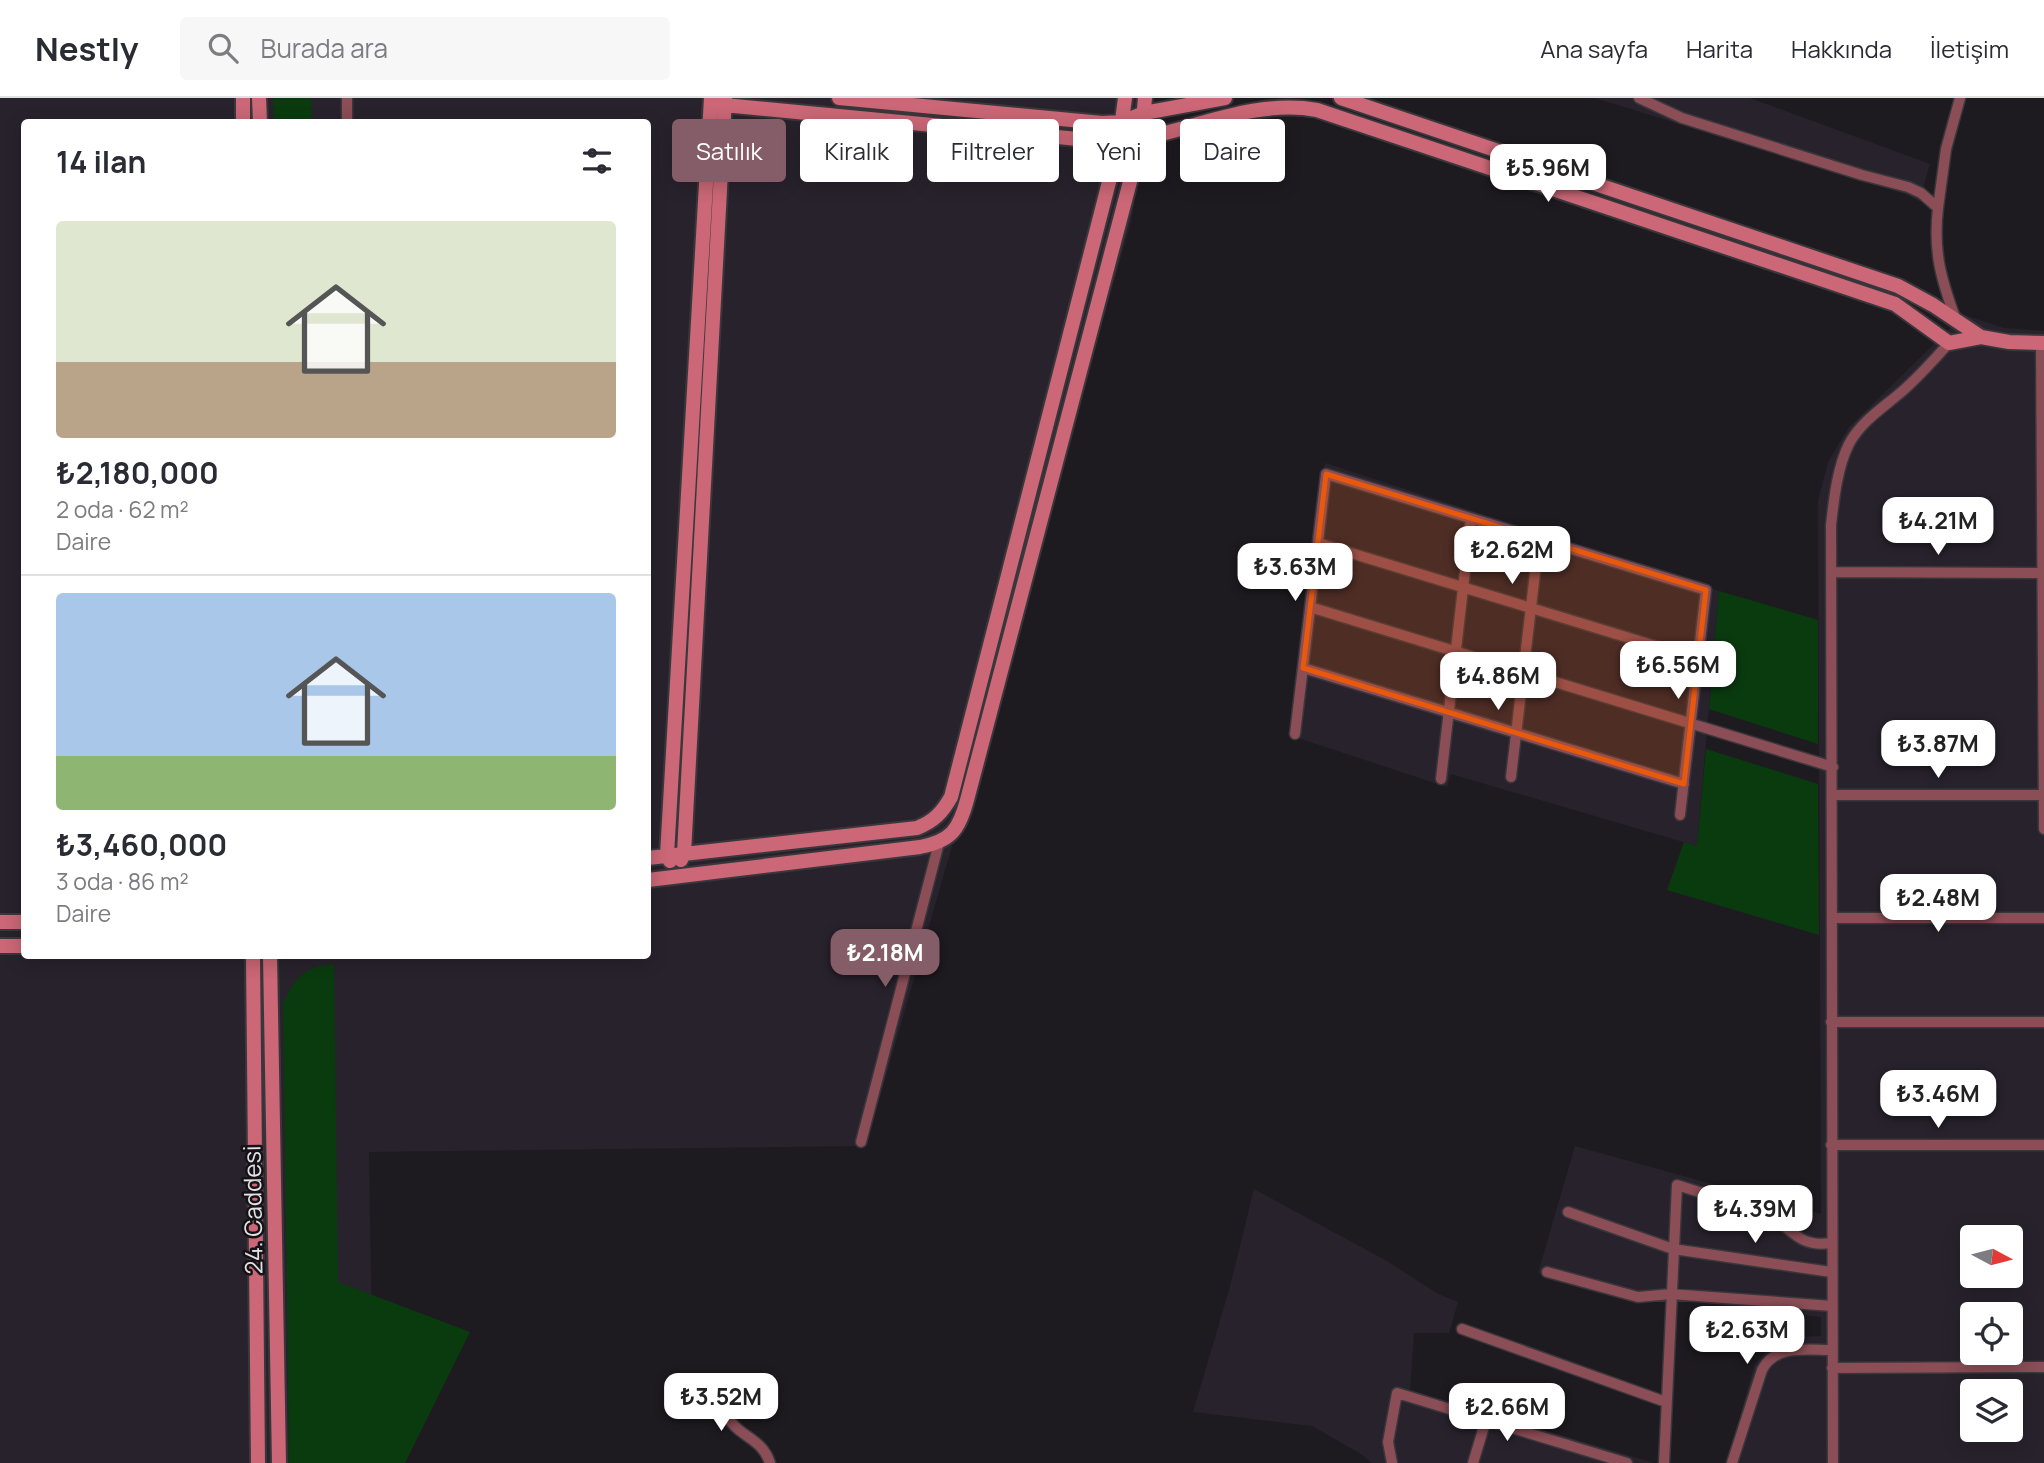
<!DOCTYPE html>
<html lang="tr">
<meta charset="utf-8">
<style>
:root{--surface:#fff;--page:#f7f7f7;--text:#2b2b33;--muted:#7c7c81;--line:#e1e1e2;--accent:#855d68}
body{margin:0;font-family:Manrope,sans-serif;background:var(--page);color:var(--text);height:100vh;display:flex;flex-direction:column;font-size:26px;white-space:nowrap}
*{box-sizing:border-box;margin:0}
p{font-size:23px;color:var(--muted)}
.icon{flex:none;width:38px;height:38px;fill:none;stroke:currentColor;stroke-width:2;stroke-linecap:round;stroke-linejoin:round}
.map{position:relative;flex:1;overflow:hidden}
.details{position:absolute;left:21px;top:21px;width:630px;height:840px;display:flex;flex-direction:column;background:var(--surface);border-radius:7px;box-shadow:0 4px 18px #0003}
.details>*{flex:none}
.banner{position:absolute;left:672px;top:21px;width:665px;height:63px;display:flex;gap:14px}
.needle{width:46px;rotate:97deg}
.tools{position:absolute;left:1960px;top:1127px;display:grid;gap:14px}
.tools a{display:grid;place-items:center;width:63px;height:63px;border-radius:7px;background:var(--surface);box-shadow:0 4px 18px #0003;font-size:35px}
.price{position:absolute;translate:-50% -60px;padding:0 16px;border-radius:14px;background:#fff;color:#222;font-size:23px;line-height:46px;filter:drop-shadow(0 2px 4px #0008)}
.price::after{content:'';position:absolute;left:50%;top:42px;width:21px;height:16px;margin-left:-10px;background:inherit;clip-path:polygon(0 0,100% 0,50% 100%)}
.price.current{background:var(--accent);color:#fff}
ul{padding:0;list-style:none}
li{display:grid;align-content:center;gap:14px;height:371px;padding:0 35px}
li+li{border-top:2px solid var(--line)}
li span{display:grid;place-items:center;height:217px;border-radius:7px;color:#555}
li>.icon{margin-inline-start:auto}
span .icon{width:126px;height:126px;fill:#fffc;stroke-width:1}
li b{font-size:30px}
h2{display:flex;justify-content:space-between;align-items:center;height:84px;padding:0 35px;font-size:30px}
.chip{padding:0 24px;border-radius:7px;background:var(--surface);box-shadow:0 4px 18px #0003;font-size:24px;line-height:63px}
.chip.current{background:var(--accent);color:#fff}
header{display:flex;align-items:center;gap:42px;box-sizing:border-box;height:98px;padding:0 35px;background:var(--surface);border-bottom:2px solid var(--line)}
header strong{font-size:33px}
nav{display:flex;gap:38px;margin-inline-start:auto;font-size:24px}
.search{width:490px;height:63px;background:var(--page);display:flex;align-items:center;gap:18px;box-sizing:border-box;padding:0 24px;border-radius:7px;color:var(--muted);font-size:26px}
.map>svg:first-child{display:block}
.built{fill:#28222c;fill-rule:evenodd}
.green{fill:#0a3b0f}
.lines{fill:none;stroke-linecap:round;stroke-linejoin:round}
.street-casing{stroke:#39373b;stroke-width:13}
.secondary-casing{stroke:#39373b;stroke-width:18}
.street{stroke:#8b4d56;stroke-width:10}
.secondary{stroke:#cb6776;stroke-width:14}
.marked{fill:#e8590c;fill-opacity:0.2;stroke:#e8590c;stroke-width:5;stroke-linejoin:round}
.labels{text-anchor:middle;dominant-baseline:central;stroke-width:5;stroke-linejoin:round;paint-order:stroke}
.street-label{font-size:24px;fill:#e2e1e4;stroke:#151217}
</style>
<header>
<strong>Nestly</strong>
<div class="search"><svg class="icon" aria-label="search" viewBox="0 0 24 24"><circle cx="10" cy="10" r="6"/><path d="M15 15l6 6"/></svg>Burada ara</div>
<nav><a>Ana sayfa</a><a>Harita</a><a>Hakkında</a><a>İletişim</a></nav>
</header>
<div class="map">
<svg width="2044" height="1365" viewBox="0 0 2044 1365">
<rect width="100%" height="100%" fill="#1e1b20"/>
<path class="built" d="M0,0h1152l-21,124 -265,924 -497,6 5,311h-374zM24,24h624v834h-624z
M1595,0h155l180,66 -11,37 -11,-6z
M1964,217l40,13 40,3v1132h-317l27,-97 10,-13 14,-11 18,-5 25,-1v-19l-159,-19 -124,-25 37,-127 246,68 -3,-713 10,-39 21,-35zM1972,1139h39v39h-39zM1972,1216h39v39h-39zM1972,1293h39v39h-39z
M1325,365l394,128 -22,255 -246,-72 -4,13 -158,-52z
M1254,1091l133,72 51,33 20,8 -9,31h-35l-4,57 244,73h-282l-11,-9 -49,-28 -119,-14 36,-122z"/>
<path class="green" d="M273,0h38l1,24h-38z
M1719,493l99,29v124l-109,-35z
M1706,651l112,35 1,151 -152,-45 17,-48 13,4z
M334,866l4,318 132,50 -65,131h-116l-6,-460c13,-26 21,-37 51,-39z"/>
<g class="lines">
<g class="street-casing">
<path id="street" d="M347,0v24
M1639,0l43,20 180,57 46,12 13,6 17,15c-5,44 3,71 18,112
M1938,110l8,-59 14,-51
M2041,245l3,486
M1318,445l380,116
M1831,474l213,1
M1310,509l523,160
M1303,570l381,116
M1295,636l31,-260 380,116 -26,225
M1511,679l28,-238
M1441,681l30,-260
M1833,697h211
M1832,820h212
M1831,924h213
M861,1044l78,-299
M1831,1047h213
M1568,1114l105,37 158,23
M1547,1174l91,25 33,-3 161,12
M1462,1231l204,73
M1832,1270l212,-1
M711,1288c6,17 14,32 28,44 14,11 25,15 31,33
M1392,1365l-4,-21 9,-49 230,70
M1473,1365l13,-43
M1664,1365l13,-278 89,28c26,14 31,35 65,30
M1732,1365l30,-93c13,-26 45,-20 70,-20
M1833,1365l-2,-938c3,-26 6,-57 18,-81 11,-21 32,-35 50,-50 18,-15 34,-33 50,-51"/>
</g>
<g class="secondary-casing">
<path id="secondary" d="M243,0v24
M259,0l1,24
M714,0l10,7 395,38c66,-9 131,-45 198,-33l578,194 54,39 32,-6 28,5 35,1
M839,0l263,25 20,-1 22,-9 81,-15
M1341,0l557,188 35,19 48,32
M648,760l269,-30c17,-7 25,-15 34,-31l168,-654 6,-45
M681,762l3,-7 41,-755
M670,763l-3,-6 44,-757
M648,782l272,-33c31,-6 39,-17 47,-47l174,-660 4,-42
M0,824h24
M0,848h24
M253,858l5,507
M270,858l9,507"/>
</g>
<use href="#street" class="street"/>
<use href="#secondary" class="secondary"/>
</g>
<path class="marked" d="M1326,376l380,116 -22,194 -381,-116z"/>
<g class="labels">
<g class="street-label">
<text transform="translate(252 1112) rotate(-91)">24. Caddesi</text>
</g>
</g>
</svg>
<div class="tools">
<a><svg class="needle" viewBox="-14 -14 28 28"><path d="M0-13l5 13h-10z" fill="#e53935"/><path d="M0 13l5-13h-10z" fill="#7c7c81"/></svg></a>
<a><svg class="icon" aria-label="locate" viewBox="0 0 24 24"><circle cx="12" cy="12" r="6"/><path d="M12 2v4M12 18v4M2 12h4M18 12h4"/></svg></a>
<a><svg class="icon" aria-label="layers" viewBox="0 0 24 24"><path d="M12 4l9 5-9 5-9-5zM3 14l9 5 9-5"/></svg></a>
</div>
<b class="price" style="left:1548px;top:106px">₺5.96M</b>
<b class="price" style="left:1938px;top:459px">₺4.21M</b>
<b class="price" style="left:1512px;top:488px">₺2.62M</b>
<b class="price" style="left:1295px;top:505px">₺3.63M</b>
<b class="price" style="left:1678px;top:603px">₺6.56M</b>
<b class="price" style="left:1498px;top:614px">₺4.86M</b>
<b class="price" style="left:1938px;top:682px">₺3.87M</b>
<b class="price" style="left:1938px;top:836px">₺2.48M</b>
<b class="price current" style="left:885px;top:891px">₺2.18M</b>
<b class="price" style="left:1938px;top:1032px">₺3.46M</b>
<b class="price" style="left:1755px;top:1147px">₺4.39M</b>
<b class="price" style="left:1747px;top:1268px">₺2.63M</b>
<b class="price" style="left:721px;top:1335px">₺3.52M</b>
<b class="price" style="left:1507px;top:1345px">₺2.66M</b>
<div class="banner">
<a class="chip current">Satılık</a>
<a class="chip">Kiralık</a>
<a class="chip">Filtreler</a>
<a class="chip">Yeni</a>
<a class="chip">Daire</a>
</div>
<section class="details">
<h2>14 ilan<svg class="icon" aria-label="filters" viewBox="0 0 24 24"><path d="M4 7h16M4 17h16"/><circle cx="9" cy="7" r="2"/><circle cx="15" cy="17" r="2"/></svg></h2>
<ul>
<li><span style="background:linear-gradient(#dfe7d0 65%,#b9a48a 0)"><svg class="icon" aria-label="home" viewBox="0 0 24 24"><path d="M3 11l9-7 9 7M6 9v11h12V9"/></svg></span><div><b>₺2,180,000</b><p>2 oda · 62 m²</p><p>Daire</p></div></li>
<li><span style="background:linear-gradient(#a9c7e8 75%,#8fb573 0)"><svg class="icon" aria-label="home" viewBox="0 0 24 24"><path d="M3 11l9-7 9 7M6 9v11h12V9"/></svg></span><div><b>₺3,460,000</b><p>3 oda · 86 m²</p><p>Daire</p></div></li>
</ul>
</section>
</div>
